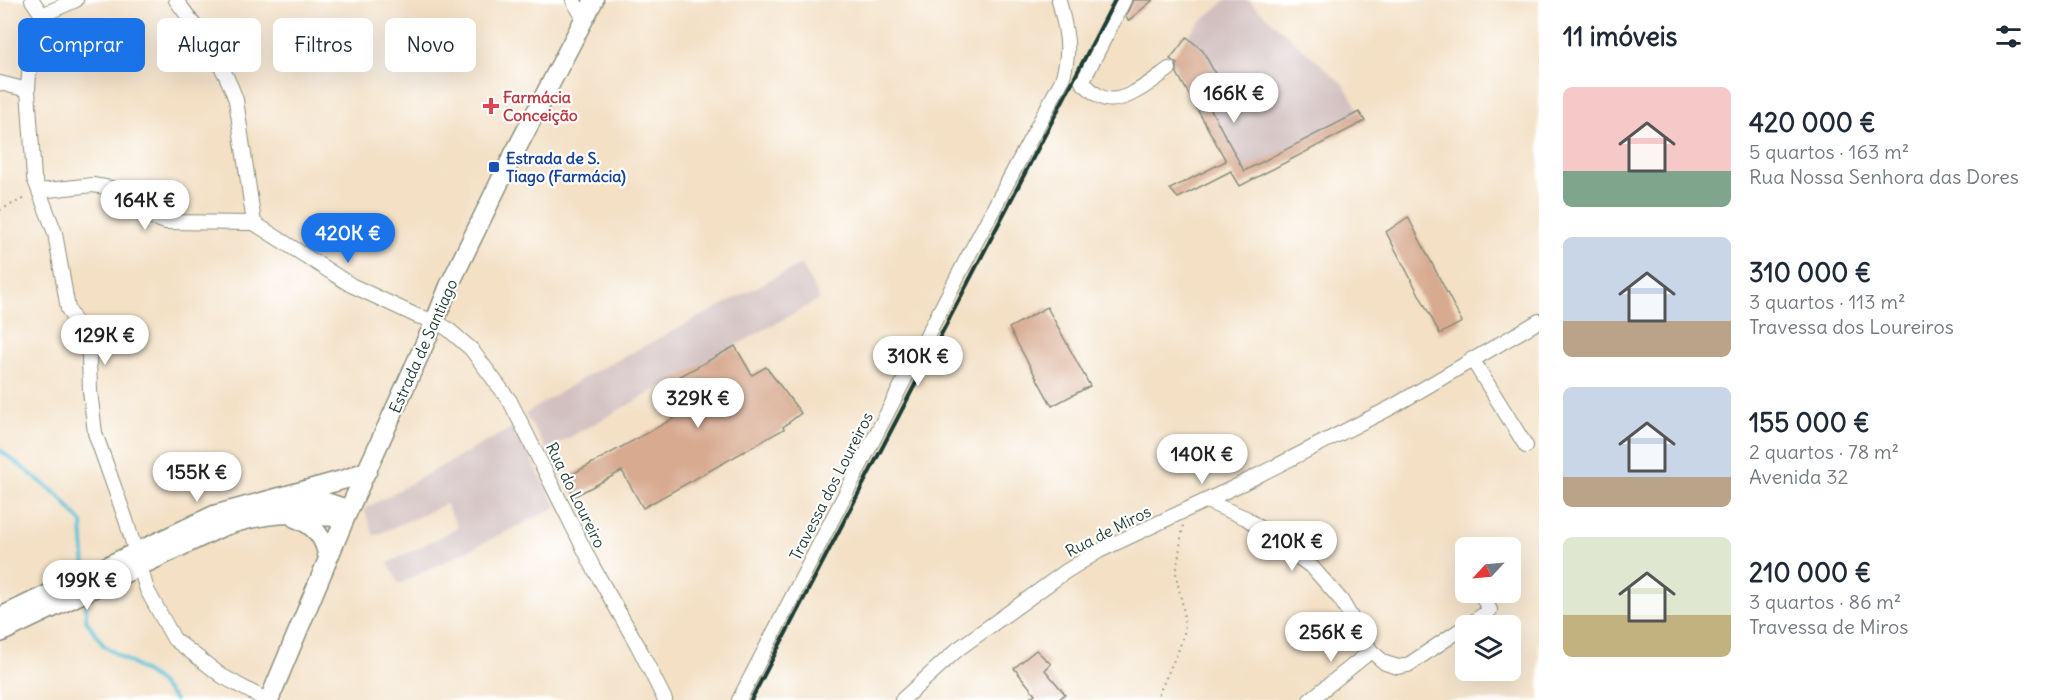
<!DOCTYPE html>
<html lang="pt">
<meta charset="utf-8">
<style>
:root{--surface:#fff;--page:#f6f6f7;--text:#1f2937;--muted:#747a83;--accent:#1a73e8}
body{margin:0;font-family:Delius,sans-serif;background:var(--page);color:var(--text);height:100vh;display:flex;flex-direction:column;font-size:22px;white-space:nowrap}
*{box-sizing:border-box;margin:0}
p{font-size:20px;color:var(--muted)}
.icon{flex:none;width:33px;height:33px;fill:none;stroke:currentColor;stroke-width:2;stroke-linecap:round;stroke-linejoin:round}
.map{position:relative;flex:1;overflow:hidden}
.side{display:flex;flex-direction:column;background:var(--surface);width:510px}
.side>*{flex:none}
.banner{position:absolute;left:18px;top:18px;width:570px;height:54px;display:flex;gap:12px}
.needle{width:39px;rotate:244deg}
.buttons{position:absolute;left:1455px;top:537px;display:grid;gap:12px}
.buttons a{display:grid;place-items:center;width:66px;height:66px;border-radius:9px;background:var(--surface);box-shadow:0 6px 24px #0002;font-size:30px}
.price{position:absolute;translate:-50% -51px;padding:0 14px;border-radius:21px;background:#fff;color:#222;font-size:20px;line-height:39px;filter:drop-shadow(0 2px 3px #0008)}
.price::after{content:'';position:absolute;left:50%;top:36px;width:18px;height:14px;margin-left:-9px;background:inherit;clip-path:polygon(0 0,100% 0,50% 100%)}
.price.selected{background:var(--accent);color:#fff}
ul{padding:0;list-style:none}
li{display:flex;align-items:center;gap:18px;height:150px;padding:0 24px}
li span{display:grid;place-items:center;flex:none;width:168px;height:120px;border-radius:9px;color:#555}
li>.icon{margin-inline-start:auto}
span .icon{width:72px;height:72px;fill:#fffc;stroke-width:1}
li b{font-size:26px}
h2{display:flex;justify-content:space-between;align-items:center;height:72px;padding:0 24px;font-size:26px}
.tag{padding:0 21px;border-radius:9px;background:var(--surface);box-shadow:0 6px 24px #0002;font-size:21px;line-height:54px}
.tag.selected{background:var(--accent);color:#fff}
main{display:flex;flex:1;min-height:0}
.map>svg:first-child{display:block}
.industrial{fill:#d2bfc0}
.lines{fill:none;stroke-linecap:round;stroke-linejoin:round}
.stream{stroke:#5bc1d8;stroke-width:4}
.building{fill:#d8ab91}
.minor-casing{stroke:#898e7c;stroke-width:16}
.major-casing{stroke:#898e7c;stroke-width:21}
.path{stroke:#898e7c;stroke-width:2;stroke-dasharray:1.5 4.5;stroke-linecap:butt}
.minor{stroke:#fff;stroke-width:14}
.major{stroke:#fff;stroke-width:18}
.rail{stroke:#1f3d34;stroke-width:4}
.health-dot{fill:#e0444e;stroke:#fff;stroke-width:2}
.transit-dot{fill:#1a4fb4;stroke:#fff;stroke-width:2}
.labels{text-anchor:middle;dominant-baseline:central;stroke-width:4.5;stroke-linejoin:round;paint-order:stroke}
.health-label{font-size:16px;font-weight:bold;fill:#be3a42;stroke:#fff;text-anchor:start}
.transit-label{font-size:16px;font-weight:bold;fill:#164399;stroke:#fff;text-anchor:start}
.street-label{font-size:16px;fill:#1f3d34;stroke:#fff}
</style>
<main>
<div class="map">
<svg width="1539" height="700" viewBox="0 0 1539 700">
<rect width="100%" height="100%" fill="#fff"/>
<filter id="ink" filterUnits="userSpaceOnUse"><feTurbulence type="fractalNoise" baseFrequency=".0167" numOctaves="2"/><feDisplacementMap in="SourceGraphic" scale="12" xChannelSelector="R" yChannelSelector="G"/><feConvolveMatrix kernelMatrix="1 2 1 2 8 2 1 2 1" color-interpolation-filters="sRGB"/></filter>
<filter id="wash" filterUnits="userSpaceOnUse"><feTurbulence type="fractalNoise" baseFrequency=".008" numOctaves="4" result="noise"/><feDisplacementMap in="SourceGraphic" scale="24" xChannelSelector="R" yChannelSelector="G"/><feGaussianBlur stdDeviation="1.35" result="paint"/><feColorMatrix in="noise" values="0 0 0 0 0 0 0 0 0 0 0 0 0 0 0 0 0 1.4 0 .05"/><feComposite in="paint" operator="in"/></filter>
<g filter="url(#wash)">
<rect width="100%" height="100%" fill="#f3e0c5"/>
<path class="industrial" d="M1226,0h22l96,85 21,36 -125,65 -70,-127 26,-33z
M801,264l19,35 -273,151 -22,-36 58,-36z
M515,426l29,58 13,23 -158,77 -11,-21 70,-35 -12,-24 -72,32 -10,-27z"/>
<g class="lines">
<path class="stream" d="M0,450l59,46 23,27 3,48
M86,599v21l18,26 52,33 19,21"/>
</g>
<g id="blocks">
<path class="building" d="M1133,0h20l-25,21 -2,-5z
M1187,37l16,14 17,32 -18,10 42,78 115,-59 6,9 -125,65 -9,-15 -53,27 -8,-9 56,-28 -49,-88v-9l-7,-5z
M1408,217l54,105 -22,12 -54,-102z
M1047,307l43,79 -38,20 -43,-78z
M735,346l17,29 14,-8 35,46 -18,14 1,2 -141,79 -21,-37 -47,25 -10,-18 115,-63 -16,-30z
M1036,650l15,14 -6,6 20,24 -7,6h-31l8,-6 -21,-26z"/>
</g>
</g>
<g filter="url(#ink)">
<use href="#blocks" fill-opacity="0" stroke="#898e7c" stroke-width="1.5"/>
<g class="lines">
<g class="minor-casing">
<path id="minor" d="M32,0l10,15
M176,0c23,31 48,64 60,100l18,123 97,62 66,31 18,5 13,8 23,20 39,52 83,166 45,79 27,54
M573,0l11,19
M1124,0l-42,82c6,5 12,12 19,15 20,11 52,-17 68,-28
M42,15l-13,58 -1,17 6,88 21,55 13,76 16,29 5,18 1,35 5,42 31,87 21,70 27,49 48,37 44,24
M42,15l34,-15
M0,83l28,7
M39,191l54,-6 18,3 15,8 24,20 15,6 89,1
M1472,359l54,87
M1206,501l40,17 67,50 28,32 30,51 14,12 13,4 10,-2 58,-39
M1462,564l4,6
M1467,626l23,-16 -11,-18
M739,700l223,-432 100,-188c10,-32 4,-49 -3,-80
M902,700l56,-51 107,-77 34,-21 142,-67 151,-77 147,-86
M1310,700l61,-49"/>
</g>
<g class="major-casing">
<path id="major" d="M290,499l36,3 15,5 5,9
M295,518c20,7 30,20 33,41
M0,617l214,-102 132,-36 22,-9
M0,633l222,-106c24,-8 48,-14 73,-13 18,0 34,5 51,2
M269,700l77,-184 89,-195 14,-35 55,-113 90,-173"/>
</g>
<path class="path" d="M0,210l27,-13
M1156,700l23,-51 6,-19 -2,-23 -7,-32 7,-50"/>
<use href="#minor" class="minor"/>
<use href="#major" class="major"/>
<path class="rail" d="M751,700l364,-700"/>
</g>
</g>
<path class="health-dot" d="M488 97h6v6h6v6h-6v6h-6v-6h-6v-6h6z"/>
<rect class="transit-dot" x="488" y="161" width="12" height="12" rx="3"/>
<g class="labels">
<g class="health-label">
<text x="503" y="97">Farmácia<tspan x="503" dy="18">Conceição</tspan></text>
</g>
<g class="transit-label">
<text x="506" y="158">Estrada de S.<tspan x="506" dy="18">Tiago (Farmácia)</tspan></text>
</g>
<g class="street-label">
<text transform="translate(423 346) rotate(-66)">Estrada de Santiago</text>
<text transform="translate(831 486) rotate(-63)">Travessa dos Loureiros</text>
<text transform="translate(576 495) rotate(64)">Rua do Loureiro</text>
<text transform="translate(1108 531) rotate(-27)">Rua de Miros</text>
</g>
</g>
</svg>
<div class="buttons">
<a><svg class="needle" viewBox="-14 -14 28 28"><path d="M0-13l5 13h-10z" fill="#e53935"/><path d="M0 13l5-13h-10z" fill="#747a83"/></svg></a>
<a><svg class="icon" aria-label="layers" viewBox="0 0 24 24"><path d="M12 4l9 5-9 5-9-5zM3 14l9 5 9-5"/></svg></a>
</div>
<b class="price" style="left:1234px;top:124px">166K €</b>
<b class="price" style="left:145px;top:231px">164K €</b>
<b class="price selected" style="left:348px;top:264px">420K €</b>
<b class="price" style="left:105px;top:366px">129K €</b>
<b class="price" style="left:918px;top:387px">310K €</b>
<b class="price" style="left:698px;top:429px">329K €</b>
<b class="price" style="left:1202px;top:485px">140K €</b>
<b class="price" style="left:197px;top:503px">155K €</b>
<b class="price" style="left:1292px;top:572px">210K €</b>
<b class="price" style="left:87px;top:611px">199K €</b>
<b class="price" style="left:1331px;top:663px">256K €</b>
<div class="banner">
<a class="tag selected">Comprar</a>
<a class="tag">Alugar</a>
<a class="tag">Filtros</a>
<a class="tag">Novo</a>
</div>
</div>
<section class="side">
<h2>11 imóveis<svg class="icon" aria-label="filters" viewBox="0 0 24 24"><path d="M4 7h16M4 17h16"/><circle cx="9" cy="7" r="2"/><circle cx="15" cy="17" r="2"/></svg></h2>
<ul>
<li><span style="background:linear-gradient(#f6c9c9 70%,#7fa58c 0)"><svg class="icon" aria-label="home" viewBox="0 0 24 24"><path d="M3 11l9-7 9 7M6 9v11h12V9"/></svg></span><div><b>420 000 €</b><p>5 quartos · 163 m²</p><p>Rua Nossa Senhora das Dores</p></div></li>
<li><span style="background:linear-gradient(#c9d6e8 70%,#b9a48a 0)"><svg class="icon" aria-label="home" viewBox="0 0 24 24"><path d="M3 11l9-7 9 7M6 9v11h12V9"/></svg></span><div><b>310 000 €</b><p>3 quartos · 113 m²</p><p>Travessa dos Loureiros</p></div></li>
<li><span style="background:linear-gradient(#c9d6e8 75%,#b9a48a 0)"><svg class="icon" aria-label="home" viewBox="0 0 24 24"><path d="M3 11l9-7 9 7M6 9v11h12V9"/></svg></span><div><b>155 000 €</b><p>2 quartos · 78 m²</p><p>Avenida 32</p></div></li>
<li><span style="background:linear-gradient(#dfe7d0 65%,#c2b280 0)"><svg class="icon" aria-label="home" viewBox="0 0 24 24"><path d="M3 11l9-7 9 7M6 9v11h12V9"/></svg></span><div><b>210 000 €</b><p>3 quartos · 86 m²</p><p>Travessa de Miros</p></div></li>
</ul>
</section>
</main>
